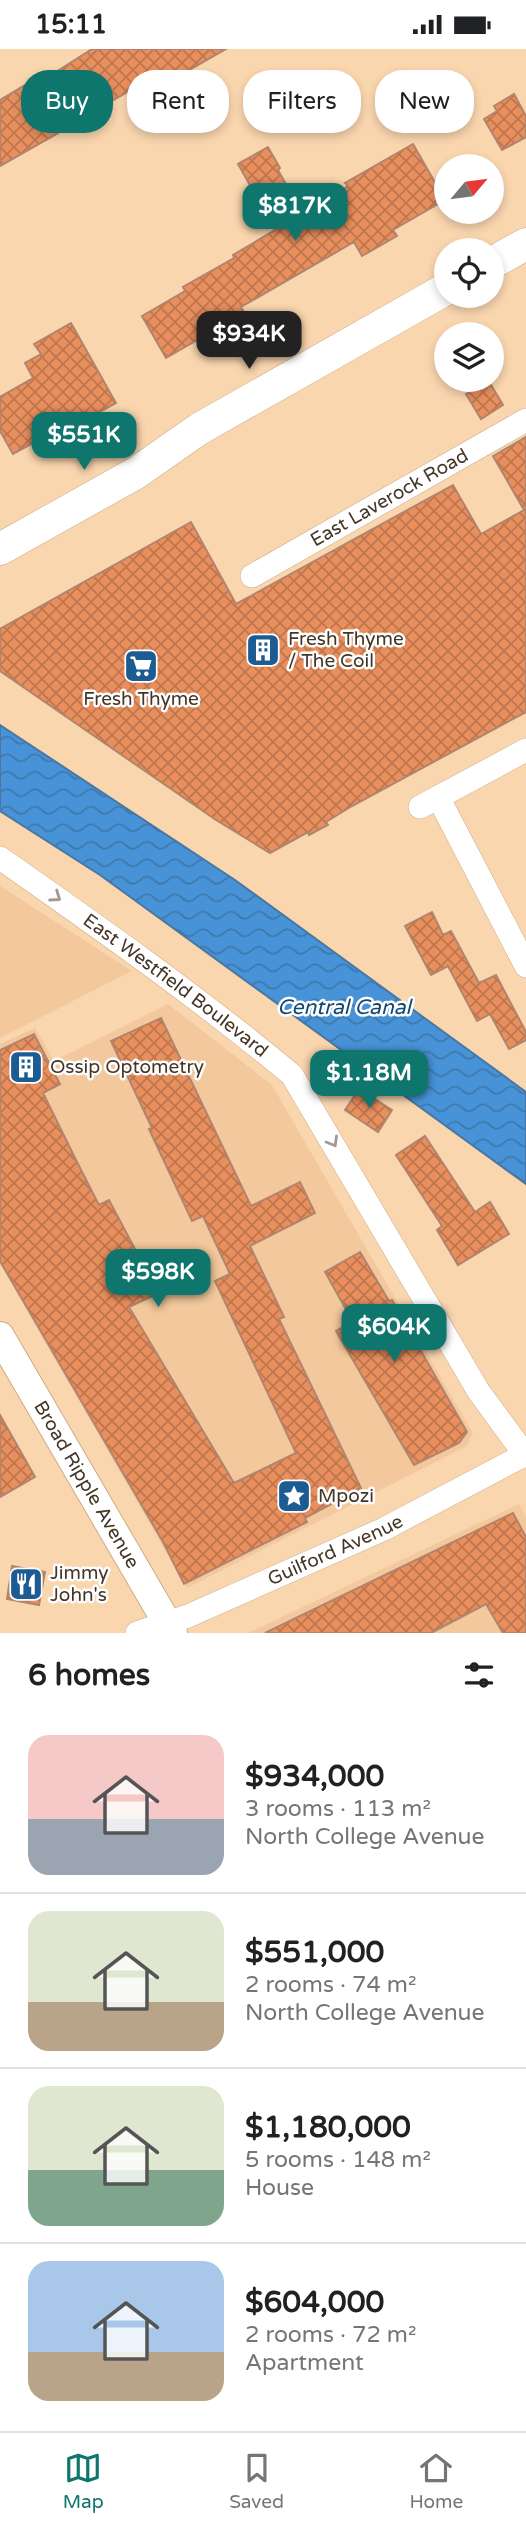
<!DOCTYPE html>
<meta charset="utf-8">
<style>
:root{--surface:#fff;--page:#f2f2f2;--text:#202124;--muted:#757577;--line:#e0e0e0;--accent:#0f766e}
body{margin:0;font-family:"Varela Round",sans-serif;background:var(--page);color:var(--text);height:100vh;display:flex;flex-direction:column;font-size:26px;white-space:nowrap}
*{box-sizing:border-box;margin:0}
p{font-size:23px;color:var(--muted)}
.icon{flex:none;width:38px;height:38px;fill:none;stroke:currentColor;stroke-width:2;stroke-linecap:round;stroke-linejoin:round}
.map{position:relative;height:1584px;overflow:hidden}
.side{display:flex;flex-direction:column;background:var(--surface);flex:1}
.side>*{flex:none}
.top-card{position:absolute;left:21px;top:21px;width:485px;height:63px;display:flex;gap:14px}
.needle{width:46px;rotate:61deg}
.tools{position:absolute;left:434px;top:105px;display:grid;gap:14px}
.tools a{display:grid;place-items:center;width:70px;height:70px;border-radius:50%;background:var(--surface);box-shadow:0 4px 10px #0003;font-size:35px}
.price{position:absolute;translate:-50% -60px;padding:0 16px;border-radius:14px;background:var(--accent);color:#fff;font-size:23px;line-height:46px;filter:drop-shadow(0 2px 4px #0008)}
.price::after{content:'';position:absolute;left:50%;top:42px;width:21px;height:16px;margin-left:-10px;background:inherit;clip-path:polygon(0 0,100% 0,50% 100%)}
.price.active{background:#222;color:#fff}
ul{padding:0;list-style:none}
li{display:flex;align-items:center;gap:21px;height:175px;padding:0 28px}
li+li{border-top:2px solid var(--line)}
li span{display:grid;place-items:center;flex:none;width:196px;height:140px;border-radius:21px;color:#555}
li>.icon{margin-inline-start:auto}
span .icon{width:84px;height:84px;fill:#fffc;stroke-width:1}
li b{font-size:30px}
h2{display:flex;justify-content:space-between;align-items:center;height:84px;padding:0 28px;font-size:30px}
.chip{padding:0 24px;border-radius:28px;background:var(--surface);box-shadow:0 4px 10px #0003;font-size:24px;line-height:63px}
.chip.active{background:var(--accent);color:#fff}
.status{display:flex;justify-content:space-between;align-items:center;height:49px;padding:0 35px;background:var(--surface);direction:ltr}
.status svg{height:19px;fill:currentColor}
.tab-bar{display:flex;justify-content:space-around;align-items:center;height:98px;border-top:2px solid var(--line);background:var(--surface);font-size:19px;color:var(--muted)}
.tab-bar a{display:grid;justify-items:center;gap:4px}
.tab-bar .active{color:var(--accent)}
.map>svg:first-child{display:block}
.built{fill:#f2c89c}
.water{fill:url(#water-waves);stroke:#4777a2;stroke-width:2}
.building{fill:url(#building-cross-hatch);stroke:#b1856d;stroke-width:2}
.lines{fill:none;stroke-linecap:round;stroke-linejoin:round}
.minor-casing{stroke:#ceac86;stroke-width:24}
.tertiary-casing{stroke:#ceac86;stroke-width:30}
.secondary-casing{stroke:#ceac86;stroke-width:33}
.minor{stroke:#fff;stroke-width:23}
.tertiary{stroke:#fff;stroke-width:28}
.secondary{stroke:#fff;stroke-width:32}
.oneway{stroke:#a29a93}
.labels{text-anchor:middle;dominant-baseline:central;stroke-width:5;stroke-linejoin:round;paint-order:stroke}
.street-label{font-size:19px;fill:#443627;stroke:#fefefe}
.poi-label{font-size:19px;fill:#443627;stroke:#fefefe;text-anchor:start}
.water-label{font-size:21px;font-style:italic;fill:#114774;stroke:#fefefe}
</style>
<div class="status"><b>15:11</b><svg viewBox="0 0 49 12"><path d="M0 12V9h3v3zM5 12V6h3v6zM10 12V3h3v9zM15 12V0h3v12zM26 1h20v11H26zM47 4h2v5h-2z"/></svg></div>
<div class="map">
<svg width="526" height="1584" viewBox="0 0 526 1584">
<defs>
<pattern id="water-waves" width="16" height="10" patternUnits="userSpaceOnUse" patternTransform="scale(1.75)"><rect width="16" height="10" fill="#4893d7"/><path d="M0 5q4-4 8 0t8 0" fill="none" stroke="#3e79ae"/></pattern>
<pattern id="building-cross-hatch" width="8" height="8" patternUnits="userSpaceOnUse" patternTransform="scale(1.75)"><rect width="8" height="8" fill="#e98f5e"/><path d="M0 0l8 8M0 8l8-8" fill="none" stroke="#be764e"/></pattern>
</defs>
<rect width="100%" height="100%" fill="#fad6af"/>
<path class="built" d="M0,837l132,85 -132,67z
M168,955l104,81 201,348 -6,13 -280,142 -187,-324v-220l35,-16 19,33z
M519,1455l7,13v116h-278z"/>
<path class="water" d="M0,676l235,155 291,212v92l-426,-309 -100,-64z"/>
<path class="building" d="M92,0h134l-61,35 4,5 -18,10 -9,-15 -48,27 -5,-9 -33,19 6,10 -62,35v-66l32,-19 2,5z
M514,45l12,22v21l-24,13 -18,-31 13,-8 -3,-5z
M413,95l32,56 -52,30 4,6 -35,20 -8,-14 -113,65 9,15 -32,18 -5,-9 -47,27 -24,-42 43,-25 -2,-4 51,-29 -1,-3 42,-25 -37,-66 30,-17 12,21 -2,2 26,46 40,-22 -2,-4 6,-4 -3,-3z
M71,274l45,80 -35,19 -2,-4 -66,36 -13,-23v-34l33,-19 -8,-15 16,-9 -7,-10z
M488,331l15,25 -22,14 -15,-25z
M526,388v275l-174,94 -26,16 2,3 -19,10 -1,-3 -38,21 -54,-33 -216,-149v-42l191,-107 45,82 217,-119 28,49 43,-24 -31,-54z
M432,863l11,23 8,-4 28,52 17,-8 30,57v8l-17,9 -19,-35 -13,7 -29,-55 -17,9 -26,-49z
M161,969l90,188 49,-24 15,31 -65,33 34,71 -5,2 82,169 -56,30 2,4 -123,62 -21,-42 -163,-281v-211l34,-16 26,50 -17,9 35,71 21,41 10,-5 35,66 9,-4 12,28 -36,17 105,176 62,-30 -81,-172 15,-7 -27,-58 -11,5 -43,-92 3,-1 -41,-87z
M359,1040l33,21 -14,22 -33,-22z
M425,1087l50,76 15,-10 19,32 -51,31 -21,-35 5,-4 -46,-71z
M360,1203l29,49 3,-1 75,132 -8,11 -45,22 -78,-134 17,-9 -28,-50z
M0,1366l35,62 -35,20z
M513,1464l13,24v96h-23l-17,-29 -55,29h-166z
M12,1517l33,6 -6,33 -32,-6z"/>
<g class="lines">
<g class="minor-casing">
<g id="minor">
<path id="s1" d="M252,527l274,-156"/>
<path d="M438,748l88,169"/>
<path d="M420,758l106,-57"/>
<path id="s2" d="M0,809c100,70 198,139 292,217l187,317 47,64"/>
<path id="s3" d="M137,1584l51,-17 196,-87 142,-75"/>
</g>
</g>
<g class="tertiary-casing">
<g id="tertiary">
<path id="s4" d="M0,1287l173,297"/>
</g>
</g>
<g class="secondary-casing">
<path id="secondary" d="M492,214l34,-19
M0,500l136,-76 63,-44 247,-140"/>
</g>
<use href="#minor" class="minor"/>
<use href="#tertiary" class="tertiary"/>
<use href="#secondary" class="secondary"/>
</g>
<defs><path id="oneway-chevron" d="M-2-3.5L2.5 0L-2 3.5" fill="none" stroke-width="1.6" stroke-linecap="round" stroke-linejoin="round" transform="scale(1.75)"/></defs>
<g class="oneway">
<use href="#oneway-chevron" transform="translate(56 848) rotate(35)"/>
<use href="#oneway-chevron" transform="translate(333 1093) rotate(60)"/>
</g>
<defs>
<g id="building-square" transform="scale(1.75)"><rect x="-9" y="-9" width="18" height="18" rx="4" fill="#1d5c92" stroke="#fefefe"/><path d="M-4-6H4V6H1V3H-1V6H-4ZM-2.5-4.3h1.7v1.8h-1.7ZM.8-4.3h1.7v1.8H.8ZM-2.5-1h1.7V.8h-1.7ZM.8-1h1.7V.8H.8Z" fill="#fff"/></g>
<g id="supermarket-square" transform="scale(1.75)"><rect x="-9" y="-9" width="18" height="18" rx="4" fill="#1d5c92" stroke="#fefefe"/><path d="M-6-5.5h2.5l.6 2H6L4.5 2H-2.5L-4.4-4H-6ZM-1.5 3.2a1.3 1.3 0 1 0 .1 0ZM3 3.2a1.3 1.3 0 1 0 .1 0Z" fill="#fff"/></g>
<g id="sight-square" transform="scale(1.75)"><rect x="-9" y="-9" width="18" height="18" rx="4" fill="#1d5c92" stroke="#fefefe"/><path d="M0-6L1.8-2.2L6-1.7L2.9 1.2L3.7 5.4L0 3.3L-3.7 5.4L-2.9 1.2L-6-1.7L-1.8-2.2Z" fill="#fff"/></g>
<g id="restaurant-square" transform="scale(1.75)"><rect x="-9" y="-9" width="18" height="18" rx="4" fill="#1d5c92" stroke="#fefefe"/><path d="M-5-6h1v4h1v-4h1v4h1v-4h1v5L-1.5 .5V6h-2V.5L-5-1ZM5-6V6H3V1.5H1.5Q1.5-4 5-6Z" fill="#fff"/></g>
</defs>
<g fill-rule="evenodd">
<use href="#building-square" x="263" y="601"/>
<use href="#supermarket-square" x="141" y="617"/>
<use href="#building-square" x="26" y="1018"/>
<use href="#sight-square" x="294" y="1447"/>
<use href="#restaurant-square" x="26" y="1535"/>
</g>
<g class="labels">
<g class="street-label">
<text stroke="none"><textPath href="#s1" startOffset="158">East Laverock Road</textPath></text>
<text stroke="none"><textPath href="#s2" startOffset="217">East Westfield Boulevard</textPath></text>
<text stroke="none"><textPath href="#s4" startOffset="172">Broad Ripple Avenue</textPath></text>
<text stroke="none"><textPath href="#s3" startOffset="215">Guilford Avenue</textPath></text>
</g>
<g class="poi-label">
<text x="288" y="590">Fresh Thyme<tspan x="288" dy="22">/ The Coil</tspan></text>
<text x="141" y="650" text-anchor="middle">Fresh Thyme</text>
<text x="50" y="1018">Ossip Optometry</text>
<text x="318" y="1447">Mpozi</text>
<text x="50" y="1524">Jimmy<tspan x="50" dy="22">John's</tspan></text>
</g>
<g class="water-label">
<text x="344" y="958">Central Canal</text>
</g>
</g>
</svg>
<div class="tools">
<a><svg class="needle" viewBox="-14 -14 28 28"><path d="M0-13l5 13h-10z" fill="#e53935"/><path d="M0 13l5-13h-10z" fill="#757577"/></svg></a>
<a><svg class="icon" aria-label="locate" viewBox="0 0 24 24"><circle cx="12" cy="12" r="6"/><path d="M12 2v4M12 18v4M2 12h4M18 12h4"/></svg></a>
<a><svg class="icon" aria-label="layers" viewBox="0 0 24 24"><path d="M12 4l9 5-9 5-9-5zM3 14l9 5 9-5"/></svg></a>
</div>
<b class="price" style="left:295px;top:194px">$817K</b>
<b class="price active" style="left:249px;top:322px">$934K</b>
<b class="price" style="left:84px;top:423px">$551K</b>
<b class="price" style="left:369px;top:1061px">$1.18M</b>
<b class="price" style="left:158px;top:1260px">$598K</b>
<b class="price" style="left:394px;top:1315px">$604K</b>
<div class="top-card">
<a class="chip active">Buy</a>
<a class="chip">Rent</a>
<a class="chip">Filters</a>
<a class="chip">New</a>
</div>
</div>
<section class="side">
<h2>6 homes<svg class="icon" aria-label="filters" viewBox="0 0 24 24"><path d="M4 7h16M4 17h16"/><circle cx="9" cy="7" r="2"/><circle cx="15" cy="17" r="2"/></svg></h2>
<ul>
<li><span style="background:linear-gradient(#f6c9c9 60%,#9aa5b1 0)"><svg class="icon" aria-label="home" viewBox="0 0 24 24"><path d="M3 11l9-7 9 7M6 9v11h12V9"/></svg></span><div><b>$934,000</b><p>3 rooms · 113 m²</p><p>North College Avenue</p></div></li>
<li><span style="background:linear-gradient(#dfe7d0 65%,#b9a48a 0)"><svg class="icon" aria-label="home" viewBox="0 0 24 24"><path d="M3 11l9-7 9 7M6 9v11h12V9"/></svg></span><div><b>$551,000</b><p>2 rooms · 74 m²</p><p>North College Avenue</p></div></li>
<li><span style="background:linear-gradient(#dfe7d0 60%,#7fa58c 0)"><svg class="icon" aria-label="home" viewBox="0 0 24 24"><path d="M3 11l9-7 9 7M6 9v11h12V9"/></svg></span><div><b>$1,180,000</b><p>5 rooms · 148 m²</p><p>House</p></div></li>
<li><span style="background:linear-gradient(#a9c7e8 65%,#b9a48a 0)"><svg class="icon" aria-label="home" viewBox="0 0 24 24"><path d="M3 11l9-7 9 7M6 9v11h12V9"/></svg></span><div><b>$604,000</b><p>2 rooms · 72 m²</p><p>Apartment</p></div></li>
</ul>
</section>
<nav class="tab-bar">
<a class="active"><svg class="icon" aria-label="map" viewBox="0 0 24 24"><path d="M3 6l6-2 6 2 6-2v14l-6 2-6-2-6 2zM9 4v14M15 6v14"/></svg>Map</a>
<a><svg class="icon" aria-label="saved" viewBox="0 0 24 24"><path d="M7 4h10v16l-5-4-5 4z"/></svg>Saved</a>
<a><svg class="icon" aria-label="home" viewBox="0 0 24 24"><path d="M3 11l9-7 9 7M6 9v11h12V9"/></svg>Home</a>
</nav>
